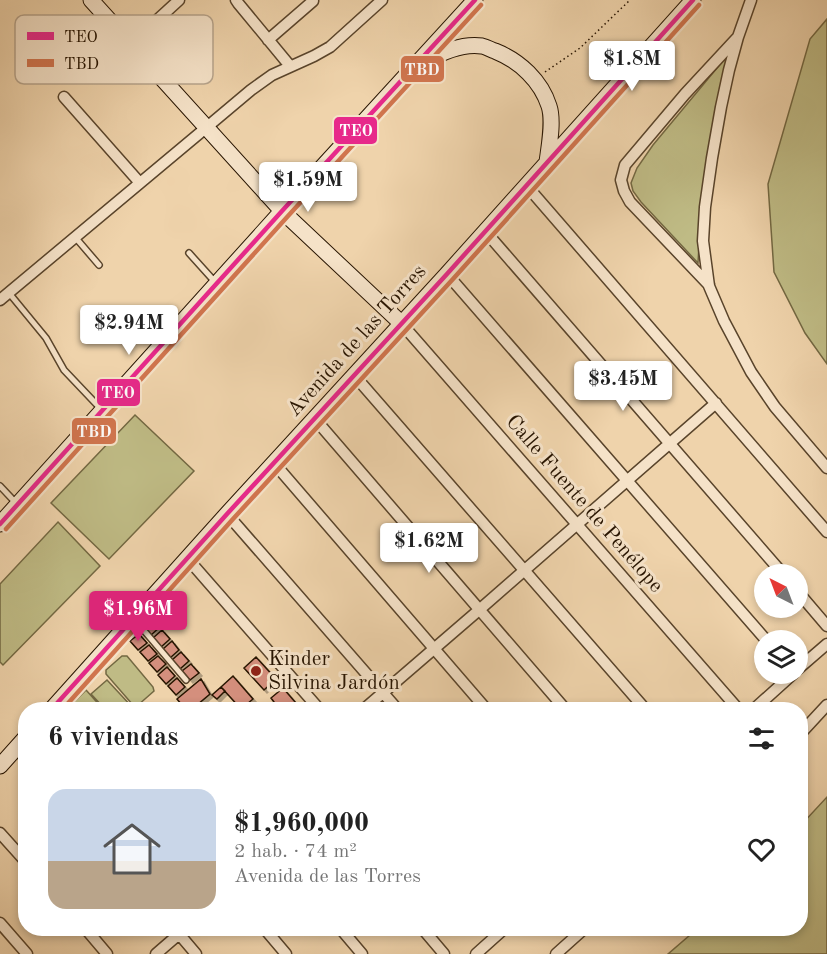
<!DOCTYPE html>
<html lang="es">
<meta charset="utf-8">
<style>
:root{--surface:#fff;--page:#f2f2f2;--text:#222;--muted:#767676;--accent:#db2777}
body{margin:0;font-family:"Old Standard TT",serif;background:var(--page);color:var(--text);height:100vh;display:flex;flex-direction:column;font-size:22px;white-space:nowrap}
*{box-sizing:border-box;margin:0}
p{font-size:20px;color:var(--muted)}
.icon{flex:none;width:33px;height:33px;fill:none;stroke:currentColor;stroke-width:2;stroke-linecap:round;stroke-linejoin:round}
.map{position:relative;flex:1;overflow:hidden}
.sheet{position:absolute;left:18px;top:702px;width:790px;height:234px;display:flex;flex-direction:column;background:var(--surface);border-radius:24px;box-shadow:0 3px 9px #0003}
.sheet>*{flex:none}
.needle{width:39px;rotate:318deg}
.buttons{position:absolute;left:754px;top:564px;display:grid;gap:12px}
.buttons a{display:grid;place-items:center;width:54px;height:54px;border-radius:50%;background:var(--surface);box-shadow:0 3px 9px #0003;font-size:30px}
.price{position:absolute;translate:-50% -51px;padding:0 14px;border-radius:6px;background:#fff;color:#222;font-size:20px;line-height:39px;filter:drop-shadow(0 2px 3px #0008)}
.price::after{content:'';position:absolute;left:50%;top:36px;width:18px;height:14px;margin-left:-9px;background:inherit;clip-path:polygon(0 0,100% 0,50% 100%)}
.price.active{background:var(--accent);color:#fff}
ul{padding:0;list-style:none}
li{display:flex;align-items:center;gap:18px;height:150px;padding:0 30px}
li span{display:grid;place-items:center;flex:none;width:168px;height:120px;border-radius:18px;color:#555}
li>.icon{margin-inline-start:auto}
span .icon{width:72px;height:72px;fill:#fffc;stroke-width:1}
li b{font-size:26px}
h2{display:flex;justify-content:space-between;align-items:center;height:72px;padding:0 30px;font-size:26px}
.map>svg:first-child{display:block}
.green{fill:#bfbb85;stroke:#736842;stroke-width:1.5}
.building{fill:#d48f7d;stroke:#271400;stroke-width:1.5;filter:url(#shadow)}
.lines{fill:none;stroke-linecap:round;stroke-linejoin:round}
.lane-casing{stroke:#59442b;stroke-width:8}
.street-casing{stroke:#59442b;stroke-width:13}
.secondary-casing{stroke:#271400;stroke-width:17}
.path{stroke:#271400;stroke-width:1.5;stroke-dasharray:1.5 3;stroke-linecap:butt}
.lane{stroke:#f5e2c8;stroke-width:5}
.street{stroke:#f5e2c8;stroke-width:10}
.secondary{stroke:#f5e2c8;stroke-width:15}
.bus-1-casing{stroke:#f5e2c8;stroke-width:9}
.bus-2-casing{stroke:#f5e2c8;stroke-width:9}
.bus-1{stroke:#e7298a;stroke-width:4.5}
.bus-2{stroke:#d1754e;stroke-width:4.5}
.poi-dot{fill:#8f2418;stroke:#f5e2c8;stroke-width:2}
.labels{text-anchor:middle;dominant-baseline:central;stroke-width:6;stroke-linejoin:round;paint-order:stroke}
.street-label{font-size:21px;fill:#271400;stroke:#f5e2c8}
.poi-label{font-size:21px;fill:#271400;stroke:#f5e2c8;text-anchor:start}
.key{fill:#f5e2c8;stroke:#b7a48c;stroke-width:1.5}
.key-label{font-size:16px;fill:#271400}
.line-badge{stroke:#f5e2c8;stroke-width:2}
.badge-label{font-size:16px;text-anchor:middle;font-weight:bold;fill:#fff}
</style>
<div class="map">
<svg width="827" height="954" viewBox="0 0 827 954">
<defs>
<filter id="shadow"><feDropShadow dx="3" dy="3" stdDeviation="0" flood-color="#0004"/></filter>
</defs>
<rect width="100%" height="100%" fill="#efd3ab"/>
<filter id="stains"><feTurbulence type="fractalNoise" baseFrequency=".00333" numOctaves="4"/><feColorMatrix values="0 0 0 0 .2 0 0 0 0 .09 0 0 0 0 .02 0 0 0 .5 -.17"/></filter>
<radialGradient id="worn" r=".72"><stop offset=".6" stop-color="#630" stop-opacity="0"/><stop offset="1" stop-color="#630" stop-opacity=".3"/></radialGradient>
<path class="green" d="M827,19v345l-22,-31 -31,-61 -6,-88 42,-145z
M727,56l-26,153 -3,54 -57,-61 -8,-11 -2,-8 6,-15 16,-23z
M135,415l59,56 -85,88 -58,-56z
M58,522l42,44 -97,99 -3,-3v-78z
M122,656h5l26,31 1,4 -17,15 -4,-1 -27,-31v-4z
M107,680l26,28 -1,1h-27l-14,-15z
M86,690l17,19h-36z
M827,797v157h-159l29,-25 104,-1v-103z"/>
<path class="building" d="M152,618l8,9 -9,8 -8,-9z
M162,630l8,9 -9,8 -8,-9z
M139,634l8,9 -9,7 -8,-9z
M172,641l7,9 -9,8 -7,-9z
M149,645l8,9 -9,7 -8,-9z
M181,652l8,9 -9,8 -8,-9z
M158,656l8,8 -9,8 -8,-9z
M256,657l20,22 -12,11 -20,-22z
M191,664l8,9 -9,7 -8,-9z
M167,667l8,9 -9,8 -8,-9z
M233,676l20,23 -12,10 -20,-22z
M177,678l8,9 -9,8 -8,-9z
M201,679l9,15 -19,16h-5l-9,-11z
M221,687l4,4 -8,8 -5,-4z
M283,688l19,22h-22l-9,-12z"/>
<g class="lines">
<g class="lane-casing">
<path id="lane" d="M75,237l24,28
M189,253l27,30
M9,293l37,45 18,32 37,39
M0,486l16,17
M135,620l51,60"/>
</g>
<g class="street-casing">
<path id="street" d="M236,0l2,3 52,63
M751,0l-13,37 -9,33 -8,37 -9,51 -7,49 -2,34 6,45 15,35 27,51 24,35 52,61
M268,40l45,-39
M131,44l48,-44
M64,97l76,86
M526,185l301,347
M485,231l298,343
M447,274l319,366
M709,285l-79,-83 -6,-11 -3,-11 4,-15 60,-71 52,-56
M0,300l207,-173 44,-37 21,-15 42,-19 16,-9 52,-47
M401,323l338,387
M354,375l292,335
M315,419l251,291
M274,463l213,247
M227,514l171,196
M187,558l133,152
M798,592l29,34
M798,669l29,-25
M363,710l116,-100 237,-207
M753,710l40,-36
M801,733l26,-28
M16,748l10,11
M0,833l26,29
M0,923l27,31
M85,928l22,26
M174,928l22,26
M264,928l22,26
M340,928l22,26
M422,928l22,26
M156,954l30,-26
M476,954l29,-26
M556,954l29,-26"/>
</g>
<g class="secondary-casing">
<path id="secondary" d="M91,0l191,211 119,112
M425,62c17,-10 37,-19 57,-16 5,1 9,4 13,5 25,10 46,30 54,55 5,15 0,40 -2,56
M0,524l282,-313 193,-211
M51,710l176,-196 220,-240 246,-274
M0,766l26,-29"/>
</g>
<path class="path" d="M545,72l35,-24 50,-48"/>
<use href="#lane" class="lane"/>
<use href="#street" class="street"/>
<use href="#secondary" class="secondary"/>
<g class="bus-1-casing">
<path id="bus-1" d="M0,524l282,-313 193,-211
M51,710l176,-196 220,-240 246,-274"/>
</g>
<g class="bus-2-casing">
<path id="bus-2" d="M6,529l282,-313 193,-211
M62,710l171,-191 220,-240 246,-274"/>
</g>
<use href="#bus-1" class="bus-1"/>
<use href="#bus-2" class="bus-2"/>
</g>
<circle class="poi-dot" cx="256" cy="671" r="6"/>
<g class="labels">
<g class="street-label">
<text transform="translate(357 341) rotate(-48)">Avenida de las Torres</text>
<text transform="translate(584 504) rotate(49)">Calle Fuente de Penélope</text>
</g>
<g class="poi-label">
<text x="268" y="659">Kinder<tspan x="268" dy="24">Silvina Jardón</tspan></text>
</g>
</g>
<rect x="15" y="15" width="198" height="69" rx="9" class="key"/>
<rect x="27" y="32" width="27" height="8" fill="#e7298a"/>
<rect x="27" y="59" width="27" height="8" fill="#d1754e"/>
<g class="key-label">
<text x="64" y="42">TEO</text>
<text x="64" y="69">TBD</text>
</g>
<g class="line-badge">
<rect x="400" y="55" width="45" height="28" rx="6" fill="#d1754e"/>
<rect x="333" y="116" width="45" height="29" rx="6" fill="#e7298a"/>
<rect x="96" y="378" width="45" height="29" rx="6" fill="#e7298a"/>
<rect x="71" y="417" width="46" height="28" rx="6" fill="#d1754e"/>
</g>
<g class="badge-label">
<text x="422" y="75">TBD</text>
<text x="356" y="136">TEO</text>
<text x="118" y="398">TEO</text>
<text x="94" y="437">TBD</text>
</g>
<rect width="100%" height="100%" filter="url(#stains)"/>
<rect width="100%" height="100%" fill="url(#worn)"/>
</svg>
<div class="buttons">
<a><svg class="needle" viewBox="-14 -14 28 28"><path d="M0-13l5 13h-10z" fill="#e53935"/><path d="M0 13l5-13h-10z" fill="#767676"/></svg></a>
<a><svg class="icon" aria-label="layers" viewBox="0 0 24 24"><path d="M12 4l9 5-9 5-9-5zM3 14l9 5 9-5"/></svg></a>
</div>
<b class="price" style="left:632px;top:92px">$1.8M</b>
<b class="price" style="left:308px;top:213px">$1.59M</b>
<b class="price" style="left:129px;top:356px">$2.94M</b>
<b class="price" style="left:623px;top:412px">$3.45M</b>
<b class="price" style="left:429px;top:574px">$1.62M</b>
<b class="price active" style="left:138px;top:642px">$1.96M</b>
<section class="sheet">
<h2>6 viviendas<svg class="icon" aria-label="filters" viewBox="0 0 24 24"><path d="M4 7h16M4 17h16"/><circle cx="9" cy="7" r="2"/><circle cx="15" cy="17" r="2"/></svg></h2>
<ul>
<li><span style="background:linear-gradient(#c9d6e8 60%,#b9a48a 0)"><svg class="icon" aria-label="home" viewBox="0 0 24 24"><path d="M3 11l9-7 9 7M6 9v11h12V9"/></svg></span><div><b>$1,960,000</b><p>2 hab. · 74 m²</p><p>Avenida de las Torres</p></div><svg class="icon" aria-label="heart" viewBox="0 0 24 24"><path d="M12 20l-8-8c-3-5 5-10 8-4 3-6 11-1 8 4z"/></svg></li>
</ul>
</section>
</div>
